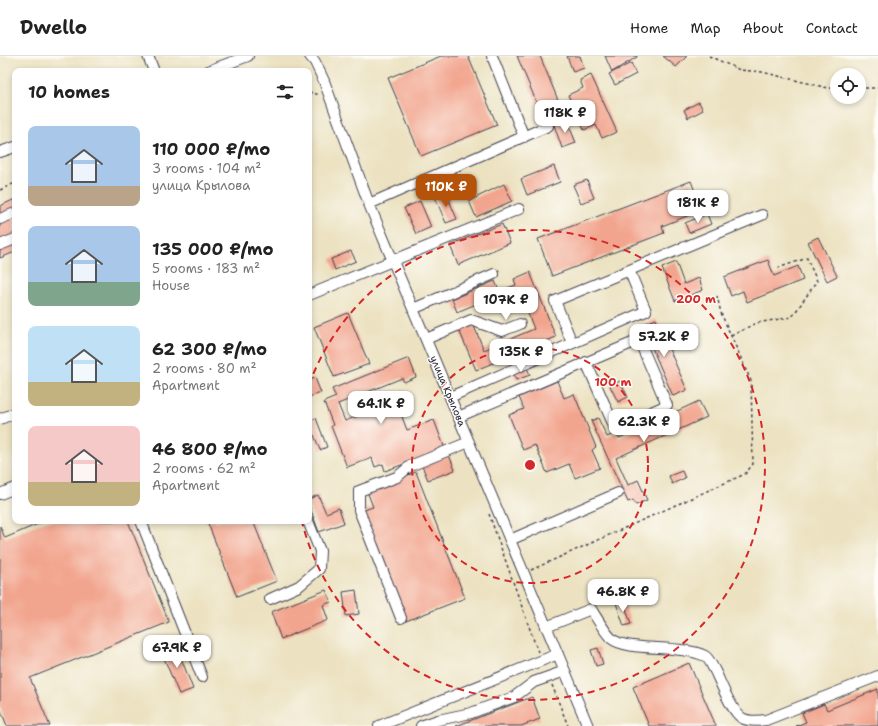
<!DOCTYPE html>
<meta charset="utf-8">
<style>
:root{--surface:#fff;--page:#f6f6f6;--text:#222;--muted:#767676;--line:#e0e0e0;--accent:#b45309}
body{margin:0;font-family:"Shantell Sans",sans-serif;background:var(--page);color:var(--text);height:100vh;display:flex;flex-direction:column;font-size:15px;white-space:nowrap}
*{box-sizing:border-box;margin:0}
p{font-size:13px;color:var(--muted)}
.icon{flex:none;width:22px;height:22px;fill:none;stroke:currentColor;stroke-width:2;stroke-linecap:round;stroke-linejoin:round}
.map{position:relative;flex:1;overflow:hidden}
.sheet{position:absolute;left:12px;top:12px;width:300px;height:456px;display:flex;flex-direction:column;background:var(--surface);border-radius:8px;box-shadow:0 2px 6px #0003}
.sheet>*{flex:none}
.tools{position:absolute;left:830px;top:12px;display:grid;gap:8px}
.tools a{display:grid;place-items:center;width:36px;height:36px;border-radius:50%;background:var(--surface);box-shadow:0 2px 6px #0003;font-size:20px}
.price{position:absolute;translate:-50% -34px;padding:0 9px;border-radius:8px;background:#fff;color:#222;font-size:13px;line-height:26px;filter:drop-shadow(0 1px 2px #0008)}
.price::after{content:'';position:absolute;left:50%;top:24px;width:12px;height:9px;margin-left:-6px;background:inherit;clip-path:polygon(0 0,100% 0,50% 100%)}
.price.on{background:var(--accent);color:#fff}
ul{padding:0;list-style:none}
li{display:flex;align-items:center;gap:12px;height:100px;padding:0 16px}
li span{display:grid;place-items:center;flex:none;width:112px;height:80px;border-radius:8px;color:#555}
li>.icon{margin-inline-start:auto}
span .icon{width:48px;height:48px;fill:#fffc;stroke-width:1}
li b{font-size:17px}
h2{display:flex;justify-content:space-between;align-items:center;height:48px;padding:0 16px;font-size:17px}
header{display:flex;align-items:center;gap:24px;box-sizing:border-box;height:56px;padding:0 20px;background:var(--surface);border-bottom:1px solid var(--line)}
header strong{font-size:19px}
nav{display:flex;gap:22px;margin-inline-start:auto;font-size:14px}
.map>svg:first-child{display:block}
.building{fill:#f2a58e}
.lines{fill:none;stroke-linecap:round;stroke-linejoin:round}
.minor-casing{stroke:#403f4f;stroke-width:12}
.path{stroke:#403f4f;stroke-width:1.5;stroke-dasharray:3 3;stroke-linecap:butt}
.minor{stroke:#fff;stroke-width:10}
.ring{fill:none;stroke:#d62828;stroke-width:2;stroke-dasharray:7 5}
.labels{text-anchor:middle;dominant-baseline:central;stroke-width:3;stroke-linejoin:round;paint-order:stroke}
.street-label{font-size:10px;fill:#22223b;stroke:#fdfcf7}
.centre{fill:#d62828;stroke:#fdfcf7;stroke-width:2}
.ring-label{font-size:12px;text-anchor:middle;font-weight:bold;fill:#d62828;stroke:#fdfcf7;stroke-width:3;stroke-linejoin:round;paint-order:stroke}
</style>
<header>
<strong>Dwello</strong>
<nav><a>Home</a><a>Map</a><a>About</a><a>Contact</a></nav>
</header>
<div class="map">
<svg width="878" height="670" viewBox="0 0 878 670">
<rect width="100%" height="100%" fill="#fdfcf7"/>
<filter id="ink" filterUnits="userSpaceOnUse"><feTurbulence type="fractalNoise" baseFrequency=".025" numOctaves="2"/><feDisplacementMap in="SourceGraphic" scale="8" xChannelSelector="R" yChannelSelector="G"/><feConvolveMatrix kernelMatrix="1 2 1 2 8 2 1 2 1" color-interpolation-filters="sRGB"/></filter>
<filter id="wash" filterUnits="userSpaceOnUse"><feTurbulence type="fractalNoise" baseFrequency=".012" numOctaves="4" result="noise"/><feDisplacementMap in="SourceGraphic" scale="16" xChannelSelector="R" yChannelSelector="G"/><feGaussianBlur stdDeviation="0.9" result="paint"/><feColorMatrix in="noise" values="0 0 0 0 0 0 0 0 0 0 0 0 0 0 0 0 0 1.4 0 .05"/><feComposite in="paint" operator="in"/></filter>
<g filter="url(#wash)">
<rect width="100%" height="100%" fill="#ece2c1"/>
<g id="blocks">
<path class="building" d="M441,0h27l29,69 -76,31 -33,-78z
M517,0h23l18,44 -19,8z
M567,0h13l4,12 -11,4z
M605,0h32v1l-25,15z
M663,0h24l-11,11z
M631,7l5,11 -21,11 -6,-11z
M591,19l26,57 -15,6 -6,-13 -12,5 -16,-35 15,-7 -3,-8z
M699,46l4,8 -15,8 -4,-8z
M567,64l9,23 -14,5 -8,-23z
M554,110l6,16 -33,13 -6,-16z
M587,124l7,18 -13,5 -8,-18z
M691,125l11,29 -40,16 2,7 -112,43 -14,-37z
M504,128l8,17 -36,16 -7,-16z
M446,137l11,26 -11,4 -11,-26z
M15,143v9l-15,6v-8z
M420,145l11,26 -15,7 -12,-26z
M707,158l4,10 -22,9 -4,-10z
M15,162v17l-15,6v-17z
M502,168l8,19 -52,22 -8,-20z
M818,181l19,39 -10,5 -19,-39z
M15,187v9l-15,6v-9z
M351,195l5,10 -21,9 -4,-11z
M768,204l6,16 24,-10 5,14 -56,22 -4,-11 -12,5 -7,-19z
M676,206l8,22 15,-6 4,12 -28,11 -13,-33z
M530,216l26,65 -80,33 -17,-40 14,-6 11,26 50,-21 -14,-36 -24,10 -3,-6 -36,15 -5,-13 43,-18 4,10 17,-6 -2,-6z
M348,257l21,51 -35,13 -20,-50z
M656,263l31,71 -14,6 -31,-71z
M409,302l7,19 -12,5 -2,-4 -64,26 7,17 51,-20 11,29 27,-10 11,29 -60,22 -2,-7 -8,3 -3,-9 -25,9 -16,-41 2,-1 -9,-23 12,-5 -4,-8z
M526,309l4,10 -14,5 -4,-9z
M315,322l6,15 -12,4v-17z
M557,325l7,17 10,-4 22,53 -4,3 8,18 -25,10 -6,-14 -22,9 -12,-28 -12,5 -14,-35 15,-6 -5,-12z
M620,325l8,16 -10,5 -8,-16z
M699,345l8,16 -91,41 12,27 10,-5 9,20 -11,5 -3,-5 -5,2 -37,-81 7,-3 9,19 9,-4 3,5z
M316,362l11,29 -7,3 -6,-15 -5,2v-16z
M449,399l6,15 -27,10 -6,-14z
M682,415l3,7 -13,6 -3,-8z
M416,416l49,126 -59,23 -42,-111 9,-3 -6,-16z
M318,439l8,18 13,-5 5,15 -25,9 -10,-27v-6z
M45,465h83l41,101 -139,56 20,48h-43l-7,-18v-182l5,12z
M207,465h46l24,60 -40,16z
M326,534l5,12 -8,3 5,15 -47,19 -10,-27z
M356,534l3,24 -13,2 -3,-24z
M623,544l8,24 -7,2 -8,-23z
M176,589l17,44 -14,5 -18,-43z
M598,592l5,16 -7,2 -5,-16z
M689,607l27,63h-67l-16,-39z
M878,633v37h-82l10,-4 -4,-9 22,-9 3,6z
M532,641l8,22 -19,7h-65z"/>
</g>
</g>
<g filter="url(#ink)">
<use href="#blocks" fill-opacity="0" stroke="#403f4f" stroke-width="1"/>
<g class="lines">
<g class="minor-casing">
<path id="minor" d="M148,0l6,15
M310,0l5,6 9,19 45,123 219,522
M492,0l32,81
M208,15l40,-15
M0,96l15,-5
M369,148l179,-78
M0,163l15,-6
M0,189l15,-6
M309,239l210,-86
M413,253l81,-35
M426,283l45,-19 31,11 18,-7
M572,287l-17,-42 207,-86
M450,341l196,-86 -17,-41
M458,361l181,-77 28,65 -52,23 -29,-66
M0,363l15,-6
M0,438l15,-6
M141,465l61,156
M510,484l108,-47
M270,543l29,-13 20,-17 1,-18 -12,-30
M401,562l-42,-108v-19l38,-14 13,-11 59,-24
M546,571l45,-18c5,8 15,25 21,30 16,13 69,5 93,17 4,2 7,10 10,15 6,12 16,40 27,47 7,4 17,3 24,2l112,-44
M379,670l179,-72
M421,670l17,-6 33,-7 43,-16 20,-15 31,-11"/>
</g>
<path class="path" d="M709,0l31,14 22,2 66,16h9
M859,32h19
M309,36l11,3
M0,134l15,-7
M731,280l25,-13 36,-6 25,-36 -10,-23 -29,10
M489,458l49,138
M531,514l214,-96 8,-10 -2,-83 -30,-68 -4,-17
M552,629l16,41"/>
<use href="#minor" class="minor"/>
</g>
</g>
<g class="ring">
<circle cx="530" cy="409" r="118"/>
<path d="M309 329A235 235 0 1 1 302 466"/>
</g>
<g class="labels">
<g class="street-label">
<text transform="translate(448 335) rotate(67)">улица Крылова</text>
</g>
</g>
<circle cx="530" cy="409" r="6" class="centre"/>
<g class="ring-label">
<text x="696" y="247">200 m</text>
<text x="613" y="330">100 m</text>
</g>
</svg>
<div class="tools">
<a><svg class="icon" aria-label="locate" viewBox="0 0 24 24"><circle cx="12" cy="12" r="6"/><path d="M12 2v4M12 18v4M2 12h4M18 12h4"/></svg></a>
</div>
<b class="price" style="left:565px;top:78px">118K ₽</b>
<b class="price on" style="left:446px;top:152px">110K ₽</b>
<b class="price" style="left:698px;top:168px">181K ₽</b>
<b class="price" style="left:506px;top:265px">107K ₽</b>
<b class="price" style="left:664px;top:302px">57.2K ₽</b>
<b class="price" style="left:521px;top:317px">135K ₽</b>
<b class="price" style="left:381px;top:369px">64.1K ₽</b>
<b class="price" style="left:644px;top:387px">62.3K ₽</b>
<b class="price" style="left:623px;top:557px">46.8K ₽</b>
<b class="price" style="left:177px;top:613px">67.9K ₽</b>
<section class="sheet">
<h2>10 homes<svg class="icon" aria-label="filters" viewBox="0 0 24 24"><path d="M4 7h16M4 17h16"/><circle cx="9" cy="7" r="2"/><circle cx="15" cy="17" r="2"/></svg></h2>
<ul>
<li><span style="background:linear-gradient(#a9c7e8 75%,#b9a48a 0)"><svg class="icon" aria-label="home" viewBox="0 0 24 24"><path d="M3 11l9-7 9 7M6 9v11h12V9"/></svg></span><div><b>110 000 ₽/mo</b><p>3 rooms · 104 m²</p><p>улица Крылова</p></div></li>
<li><span style="background:linear-gradient(#a9c7e8 70%,#7fa58c 0)"><svg class="icon" aria-label="home" viewBox="0 0 24 24"><path d="M3 11l9-7 9 7M6 9v11h12V9"/></svg></span><div><b>135 000 ₽/mo</b><p>5 rooms · 183 m²</p><p>House</p></div></li>
<li><span style="background:linear-gradient(#bfe0f5 70%,#c2b280 0)"><svg class="icon" aria-label="home" viewBox="0 0 24 24"><path d="M3 11l9-7 9 7M6 9v11h12V9"/></svg></span><div><b>62 300 ₽/mo</b><p>2 rooms · 80 m²</p><p>Apartment</p></div></li>
<li><span style="background:linear-gradient(#f6c9c9 70%,#c2b280 0)"><svg class="icon" aria-label="home" viewBox="0 0 24 24"><path d="M3 11l9-7 9 7M6 9v11h12V9"/></svg></span><div><b>46 800 ₽/mo</b><p>2 rooms · 62 m²</p><p>Apartment</p></div></li>
</ul>
</section>
</div>
